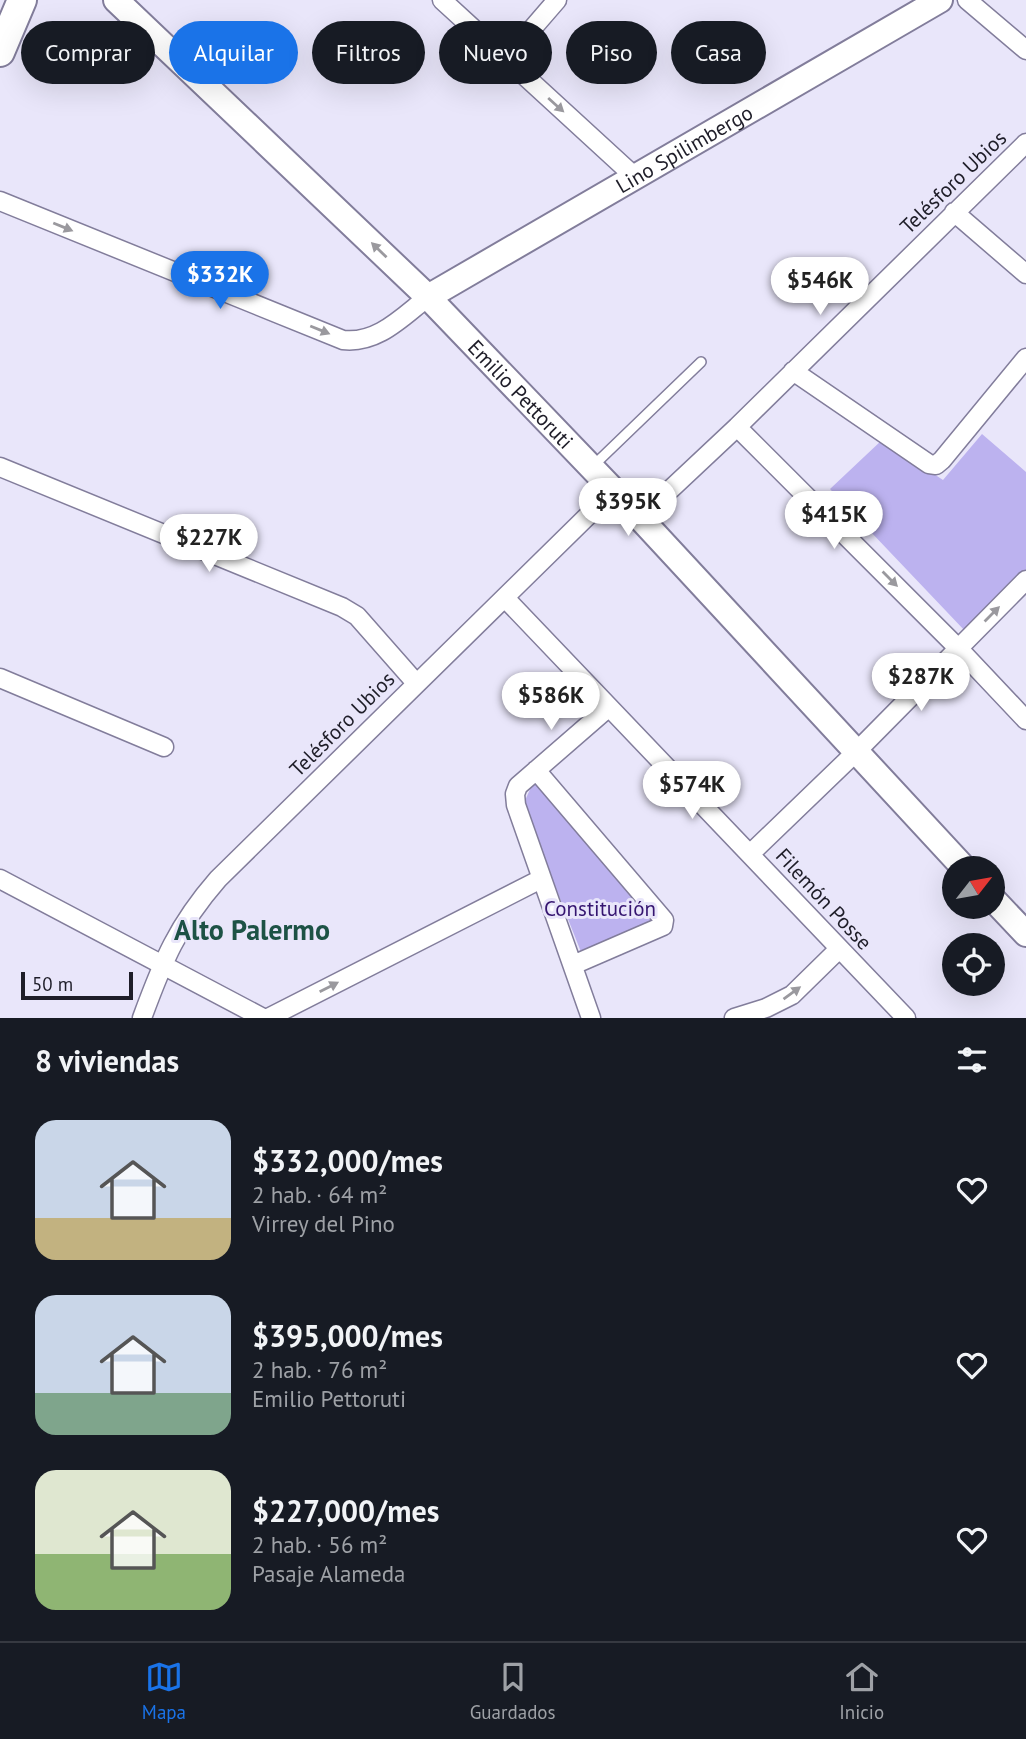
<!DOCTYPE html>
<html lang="es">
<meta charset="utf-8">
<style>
:root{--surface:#171b24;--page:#20242c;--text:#f1f3f6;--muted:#9ea1a6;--line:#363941;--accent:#1a73e8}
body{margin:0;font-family:"PT Sans",sans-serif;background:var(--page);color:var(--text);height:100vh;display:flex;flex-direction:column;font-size:26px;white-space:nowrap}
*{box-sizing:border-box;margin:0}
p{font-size:23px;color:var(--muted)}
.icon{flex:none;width:38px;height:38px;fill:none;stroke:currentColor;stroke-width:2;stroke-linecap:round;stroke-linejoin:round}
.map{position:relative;height:1018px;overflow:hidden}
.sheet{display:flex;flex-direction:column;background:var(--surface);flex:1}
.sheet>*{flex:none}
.banner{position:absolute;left:21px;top:21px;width:985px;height:63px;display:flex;gap:14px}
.needle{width:46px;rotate:59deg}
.buttons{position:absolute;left:942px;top:856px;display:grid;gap:14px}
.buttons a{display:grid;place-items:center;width:63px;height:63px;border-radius:50%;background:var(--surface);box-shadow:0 7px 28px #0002;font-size:35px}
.scale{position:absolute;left:21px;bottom:18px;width:112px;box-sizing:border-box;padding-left:7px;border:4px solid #1e1d28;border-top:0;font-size:19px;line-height:24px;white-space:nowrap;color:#1e1d28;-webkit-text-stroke:5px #e9e6fa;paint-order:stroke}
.price{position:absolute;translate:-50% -60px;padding:0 16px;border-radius:24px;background:#fff;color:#222;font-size:23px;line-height:46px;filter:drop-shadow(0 2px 4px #0008)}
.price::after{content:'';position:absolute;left:50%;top:42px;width:21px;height:16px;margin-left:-10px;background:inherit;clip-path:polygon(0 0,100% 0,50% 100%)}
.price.selected{background:var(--accent);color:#fff}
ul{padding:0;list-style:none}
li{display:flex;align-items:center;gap:21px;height:175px;padding:0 35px}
li span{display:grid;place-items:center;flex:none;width:196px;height:140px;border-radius:21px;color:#555}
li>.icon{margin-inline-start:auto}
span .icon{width:84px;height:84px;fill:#fffc;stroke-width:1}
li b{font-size:30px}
h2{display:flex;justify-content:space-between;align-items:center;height:84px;padding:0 35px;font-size:30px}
.tag{padding:0 24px;border-radius:32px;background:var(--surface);box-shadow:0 7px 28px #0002;font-size:24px;line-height:63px}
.tag.selected{background:var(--accent);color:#fff}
.tabs{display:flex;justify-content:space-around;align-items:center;height:98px;border-top:2px solid var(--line);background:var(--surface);font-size:19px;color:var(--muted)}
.tabs a{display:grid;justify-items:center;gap:4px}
.tabs .selected{color:var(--accent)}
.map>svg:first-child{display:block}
.green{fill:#bcb2ef}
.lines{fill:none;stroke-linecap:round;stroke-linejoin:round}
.service-casing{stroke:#827d9b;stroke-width:12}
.minor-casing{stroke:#827d9b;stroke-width:21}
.secondary-casing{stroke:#827d9b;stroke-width:28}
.primary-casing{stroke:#827d9b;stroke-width:32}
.service{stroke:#fff;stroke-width:9}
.minor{stroke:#fff;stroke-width:18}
.secondary{stroke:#fff;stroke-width:24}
.primary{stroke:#fff;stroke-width:28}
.oneway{fill:#9a999e}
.labels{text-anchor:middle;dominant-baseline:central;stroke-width:6;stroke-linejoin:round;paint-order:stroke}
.street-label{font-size:21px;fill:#1e1d28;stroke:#e9e6fa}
.park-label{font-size:21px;fill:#351570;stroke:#e9e6fa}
.district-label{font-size:28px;font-weight:bold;fill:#1d5245;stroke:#e9e6fa}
</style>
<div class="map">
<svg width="1026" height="1018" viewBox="0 0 1026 1018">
<rect width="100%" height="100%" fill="#e9e6fa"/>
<path class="green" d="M982,434l44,38v99l-60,61 -136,-143 52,-49 61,40z
M536,776l120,145 -73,36 -60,-152z"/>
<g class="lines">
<g class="service-casing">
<path id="service" d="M593,466l108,-104"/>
</g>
<g class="minor-casing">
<path id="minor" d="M442,0l193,177
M967,0l59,50
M506,59l51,-59
M0,201l343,139c35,4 60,-24 85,-43
M954,212l72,62
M793,371l136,93 7,1 6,-5 84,-102
M737,427l221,221 68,72
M0,467l342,140 15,9 59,67
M640,518l97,-91 289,-284
M505,598l401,420
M0,678l164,69
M536,770l128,150 -1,6 -90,39
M750,854l106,-102 170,-172
M0,879l263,139
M142,1018c21,-57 35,-92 76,-139l395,-388
M268,1018l273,-139
M591,1018l-75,-213 -1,-11 3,-8 91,-79
M734,1018l32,-10 26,-13 47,-46"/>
</g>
<g class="secondary-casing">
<g id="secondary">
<path id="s1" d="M116,0l312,297 212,221 324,350"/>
<path id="s2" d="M428,297l512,-297"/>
<path d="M992,898l34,36"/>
</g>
</g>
<g class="primary-casing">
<path id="primary" d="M0,52l22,-52"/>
</g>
<use href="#service" class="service"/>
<use href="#minor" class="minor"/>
<use href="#secondary" class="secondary"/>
<use href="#primary" class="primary"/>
</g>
<defs><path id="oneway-solid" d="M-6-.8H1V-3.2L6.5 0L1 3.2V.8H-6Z" transform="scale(1.75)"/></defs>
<g class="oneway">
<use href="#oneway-solid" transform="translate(556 105) rotate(42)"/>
<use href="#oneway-solid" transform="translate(63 227) rotate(22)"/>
<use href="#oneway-solid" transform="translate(379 250) rotate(-136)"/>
<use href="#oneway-solid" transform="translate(320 330) rotate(22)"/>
<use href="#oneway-solid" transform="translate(890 579) rotate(45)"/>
<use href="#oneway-solid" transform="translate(992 614) rotate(-45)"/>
<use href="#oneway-solid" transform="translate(329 987) rotate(-27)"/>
<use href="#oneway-solid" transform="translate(792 993) rotate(-36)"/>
</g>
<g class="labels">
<g class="street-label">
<text stroke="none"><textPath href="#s2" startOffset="296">Lino Spilimbergo</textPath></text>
<text transform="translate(953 182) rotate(-44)">Telésforo Ubios</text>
<text stroke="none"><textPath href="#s1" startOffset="565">Emilio Pettoruti</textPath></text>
<text transform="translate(342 724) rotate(-45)">Telésforo Ubios</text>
<text transform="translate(824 899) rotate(47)">Filemón Posse</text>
</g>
<g class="park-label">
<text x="600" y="908">Constitución</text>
</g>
<g class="district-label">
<text x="252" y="929">Alto Palermo</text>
</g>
</g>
</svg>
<div class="buttons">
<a><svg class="needle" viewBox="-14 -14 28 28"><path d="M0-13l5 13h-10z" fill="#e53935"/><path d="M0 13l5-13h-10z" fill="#9ea1a6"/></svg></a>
<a><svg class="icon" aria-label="locate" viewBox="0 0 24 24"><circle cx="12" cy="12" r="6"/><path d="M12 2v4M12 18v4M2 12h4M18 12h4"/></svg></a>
</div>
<div class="scale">50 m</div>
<b class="price selected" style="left:220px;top:311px">$332K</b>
<b class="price" style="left:820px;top:317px">$546K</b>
<b class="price" style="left:628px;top:538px">$395K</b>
<b class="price" style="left:834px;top:551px">$415K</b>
<b class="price" style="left:209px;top:574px">$227K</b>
<b class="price" style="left:921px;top:713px">$287K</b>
<b class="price" style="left:551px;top:732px">$586K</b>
<b class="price" style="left:692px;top:821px">$574K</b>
<div class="banner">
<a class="tag">Comprar</a>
<a class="tag selected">Alquilar</a>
<a class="tag">Filtros</a>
<a class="tag">Nuevo</a>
<a class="tag">Piso</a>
<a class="tag">Casa</a>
</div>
</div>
<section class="sheet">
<h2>8 viviendas<svg class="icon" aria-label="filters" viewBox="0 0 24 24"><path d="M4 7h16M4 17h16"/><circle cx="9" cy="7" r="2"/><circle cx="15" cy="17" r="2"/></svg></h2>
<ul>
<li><span style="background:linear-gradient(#c9d6e8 70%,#c2b280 0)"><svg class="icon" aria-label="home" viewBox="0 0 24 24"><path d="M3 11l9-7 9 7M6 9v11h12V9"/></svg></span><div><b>$332,000/mes</b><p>2 hab. · 64 m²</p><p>Virrey del Pino</p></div><svg class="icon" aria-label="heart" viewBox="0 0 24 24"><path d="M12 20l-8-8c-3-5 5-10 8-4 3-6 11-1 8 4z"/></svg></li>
<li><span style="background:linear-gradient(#c9d6e8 70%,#7fa58c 0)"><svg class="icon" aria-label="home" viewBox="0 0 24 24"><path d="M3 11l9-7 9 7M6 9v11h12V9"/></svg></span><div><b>$395,000/mes</b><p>2 hab. · 76 m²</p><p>Emilio Pettoruti</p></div><svg class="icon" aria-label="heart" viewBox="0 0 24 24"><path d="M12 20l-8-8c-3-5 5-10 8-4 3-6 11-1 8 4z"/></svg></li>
<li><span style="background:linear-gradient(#dfe7d0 60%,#8fb573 0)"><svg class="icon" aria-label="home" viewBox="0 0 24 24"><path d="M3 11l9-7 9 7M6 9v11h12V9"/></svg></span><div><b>$227,000/mes</b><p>2 hab. · 56 m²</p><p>Pasaje Alameda</p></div><svg class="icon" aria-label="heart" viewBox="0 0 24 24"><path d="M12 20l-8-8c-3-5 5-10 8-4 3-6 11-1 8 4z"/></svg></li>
</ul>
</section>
<nav class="tabs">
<a class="selected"><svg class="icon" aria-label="map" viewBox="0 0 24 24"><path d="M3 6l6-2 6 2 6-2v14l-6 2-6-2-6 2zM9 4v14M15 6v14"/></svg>Mapa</a>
<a><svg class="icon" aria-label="saved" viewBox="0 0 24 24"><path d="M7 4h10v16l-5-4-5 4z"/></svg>Guardados</a>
<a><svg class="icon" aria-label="home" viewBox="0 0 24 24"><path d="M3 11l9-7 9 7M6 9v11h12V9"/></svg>Inicio</a>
</nav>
